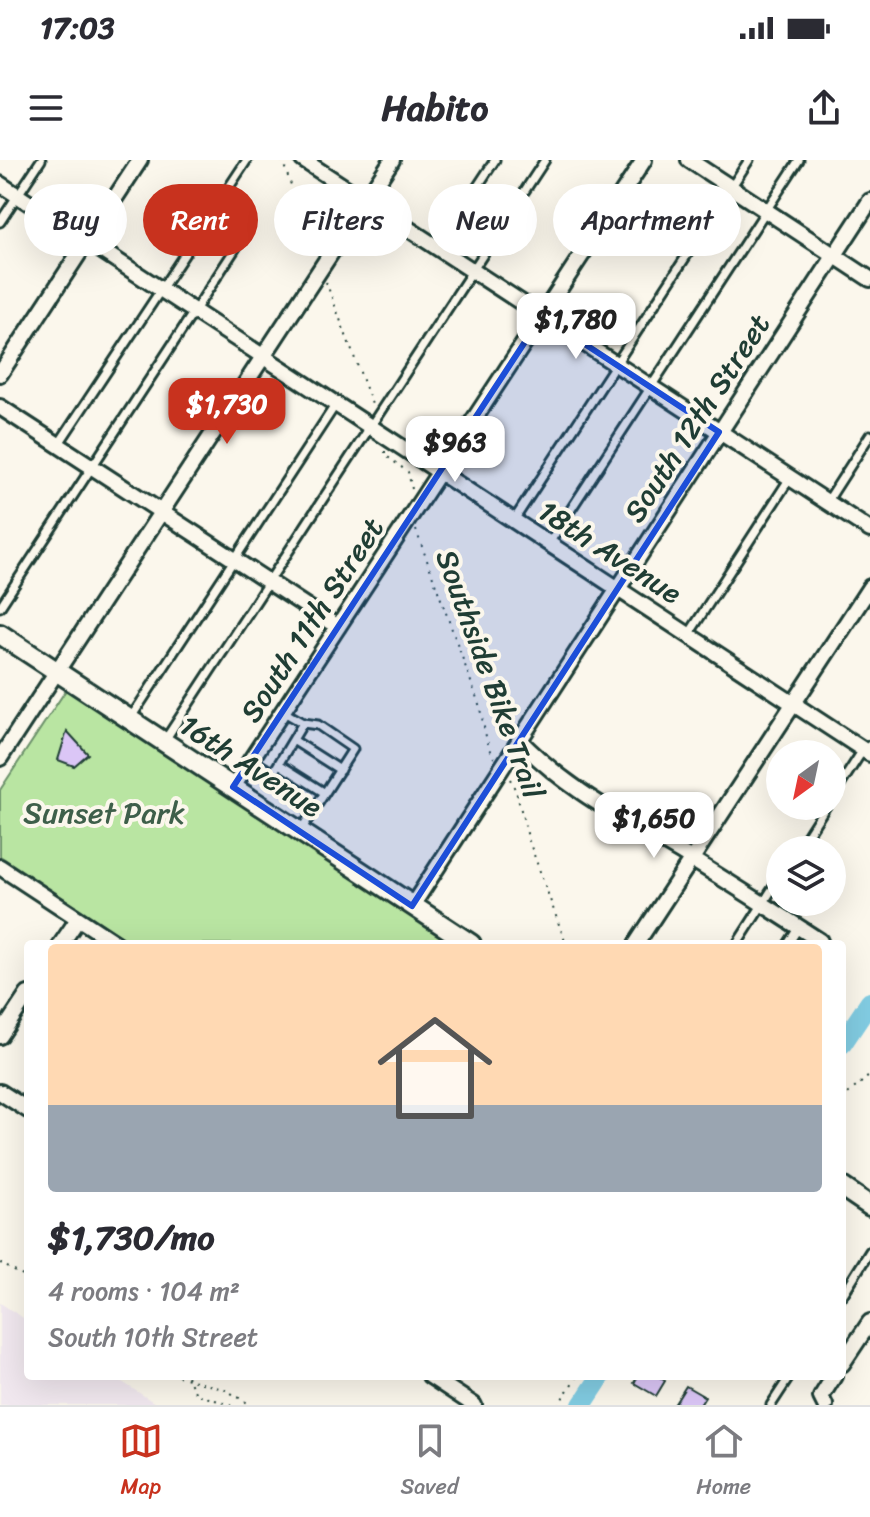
<!DOCTYPE html>
<meta charset="utf-8">
<style>
:root{--surface:#fff;--page:#f2f2f3;--text:#2b2b33;--muted:#7c7c81;--line:#e1e1e2;--accent:#c8321e}
body{margin:0;font-family:Sriracha,sans-serif;background:var(--page);color:var(--text);height:100vh;display:flex;flex-direction:column;font-size:30px;white-space:nowrap}
*{box-sizing:border-box;margin:0}
p{font-size:26px;color:var(--muted)}
.icon{flex:none;width:44px;height:44px;fill:none;stroke:currentColor;stroke-width:2;stroke-linecap:round;stroke-linejoin:round}
.map{position:relative;flex:1;overflow:hidden}
.sheet{position:absolute;left:24px;top:780px;width:822px;height:440px;display:flex;flex-direction:column;background:var(--surface);border-radius:8px;box-shadow:0 8px 32px #0002}
.sheet>*{flex:none}
.guide{position:absolute;left:24px;top:24px;width:822px;height:72px;display:flex;gap:16px}
.needle{width:52px;rotate:213deg}
.tools{position:absolute;left:766px;top:580px;display:grid;gap:16px}
.tools a{display:grid;place-items:center;width:80px;height:80px;border-radius:50%;background:var(--surface);box-shadow:0 8px 32px #0002;font-size:40px}
.price{position:absolute;translate:-50% -68px;padding:0 18px;border-radius:16px;background:#fff;color:#222;font-size:26px;line-height:52px;filter:drop-shadow(0 2px 4px #0008)}
.price::after{content:'';position:absolute;left:50%;top:48px;width:24px;height:18px;margin-left:-12px;background:inherit;clip-path:polygon(0 0,100% 0,50% 100%)}
.price.selected{background:var(--accent);color:#fff}
ul{padding:0;list-style:none}
li{display:grid;align-content:center;gap:16px;height:424px;padding:0 24px}
li+li{border-top:2px solid var(--line)}
li span{display:grid;place-items:center;height:248px;border-radius:8px;color:#555}
li>.icon{margin-inline-start:auto}
span .icon{width:144px;height:144px;fill:#fffc;stroke-width:1}
li b{font-size:34px}
.pill{padding:0 28px;border-radius:36px;background:var(--surface);box-shadow:0 8px 32px #0002;font-size:28px;line-height:72px}
.pill.selected{background:var(--accent);color:#fff}
.status{display:flex;justify-content:space-between;align-items:center;height:56px;padding:0 40px;background:var(--surface);direction:ltr}
.status svg{height:22px;fill:currentColor}
header{display:flex;justify-content:space-between;align-items:center;height:104px;padding:0 24px;background:var(--surface);font-size:36px;font-weight:700}
.menu{display:flex;justify-content:space-around;align-items:center;height:112px;border-top:2px solid var(--line);background:var(--surface);font-size:22px;color:var(--muted)}
.menu a{display:grid;justify-items:center;gap:4px}
.menu .selected{color:var(--accent)}
.map>svg:first-child{display:block}
.built{fill:#f1e8ef}
.green{fill:#b9e5a2;stroke:#6c916b;stroke-width:2}
.lines{fill:none;stroke-linecap:round;stroke-linejoin:round}
.river{stroke:#82cce2;stroke-width:20}
.building{fill:#dbc6f6;stroke:#1f3d34;stroke-width:2}
.service-casing{stroke:#1f3d34;stroke-width:13}
.minor-casing{stroke:#1f3d34;stroke-width:20}
.tertiary-casing{stroke:#1f3d34;stroke-width:24}
.path{stroke:#1f3d34;stroke-width:2;stroke-dasharray:2 6;stroke-linecap:butt}
.service{stroke:#fbf7ec;stroke-width:7}
.minor{stroke:#fbf7ec;stroke-width:14}
.tertiary{stroke:#fbf7ec;stroke-width:18}
.marked{fill:#1d4ed8;fill-opacity:0.2;stroke:#1d4ed8;stroke-width:6;stroke-linejoin:round}
.labels{text-anchor:middle;dominant-baseline:central;stroke-width:8;stroke-linejoin:round;paint-order:stroke}
.street-label{font-size:30px;fill:#1f3d34;stroke:#fbf7ec}
.park-label{font-size:30px;fill:#3e5f4a;stroke:#fbf7ec}
</style>
<div class="status"><b>17:03</b><svg viewBox="0 0 49 12"><path d="M0 12V9h3v3zM5 12V6h3v6zM10 12V3h3v9zM15 12V0h3v12zM26 1h20v11H26zM47 4h2v5h-2z"/></svg></div>
<header><svg class="icon" aria-label="menu" viewBox="0 0 24 24"><path d="M4 6h16M4 12h16M4 18h16"/></svg>Habito<svg class="icon" aria-label="share" viewBox="0 0 24 24"><path d="M12 15V3M7 8l5-5 5 5M5 13v7h14v-7"/></svg></header>
<div class="map">
<svg width="870" height="1245" viewBox="0 0 870 1245">
<rect width="100%" height="100%" fill="#fbf7ec"/>
<filter id="ink" filterUnits="userSpaceOnUse"><feTurbulence type="fractalNoise" baseFrequency=".0125" numOctaves="2"/><feDisplacementMap in="SourceGraphic" scale="16" xChannelSelector="R" yChannelSelector="G"/><feConvolveMatrix kernelMatrix="1 2 1 2 8 2 1 2 1" color-interpolation-filters="sRGB"/></filter>
<g filter="url(#ink)">
<path class="built" d="M0,1143l28,18v55h85l45,29h-158z"/>
<path class="green" d="M72,521l150,99 6,15 227,149h-322l-133,-88v-66z"/>
<g class="lines">
<path class="river" d="M842,884l28,-42
M582,1245l19,-29"/>
</g>
<path class="building" d="M67,571l21,23 -14,12 -16,-6z
M638,1216h20l7,5 -9,15 -22,-13z
M686,1226l19,11 -5,8h-26z"/>
<g class="lines">
<g class="service-casing">
<path id="service" d="M0,62l41,-62
M437,88l58,-88
M58,285l189,-285
M827,342l43,-67
M514,360l235,-360
M549,383l250,-383
M0,447l243,-370
M689,474l101,-156
M282,551l21,12 15,2 35,24 -52,81
M130,559l206,-315
M165,580l380,-580
M293,580l47,30
M251,599l22,14 30,-50
M279,604l46,29
M273,613l-2,5 44,30
M832,638l27,-42 11,-11
M798,690l28,-44
M737,784l43,-67
M788,784l11,-17
M842,1136l28,-45
M771,1245l19,-29"/>
</g>
<g class="minor-casing">
<path id="minor" d="M303,0l567,370
M689,0l181,119
M0,24l870,570
M0,214l140,-214
M0,247l338,220
M519,580c50,51 101,76 161,112 47,29 94,59 140,89
M0,598l392,-598
M233,627l411,-627
M0,707l117,77
M412,746l458,-705
M61,784l17,-25
M636,784l234,-357
M0,876l28,-42
M0,932l28,18
M842,1204l28,-42
M430,1216l44,29
M825,1245l-4,-8 13,-21"/>
</g>
<g class="tertiary-casing">
<path id="tertiary" d="M0,474l471,310
M842,1027l28,19"/>
</g>
<path class="path" d="M282,0l34,94
M326,122l47,125
M385,291v4l23,17 4,17
M416,370l63,174 8,37 7,17
M510,619l6,12 13,50 37,103
M842,939l28,-24
M0,1103l28,16
M178,1216l48,14 25,15
M187,1216l9,18 35,11
M558,1245l19,-29"/>
<use href="#service" class="service"/>
<use href="#minor" class="minor"/>
<use href="#tertiary" class="tertiary"/>
</g>
</g>
<path class="marked" d="M542,156l177,116 -307,474 -179,-119z"/>
<g class="labels">
<g class="street-label">
<text transform="translate(697 258) rotate(-57)">South 12th Street</text>
<text transform="translate(610 392) rotate(33)">18th Avenue</text>
<text transform="translate(312 460) rotate(-57)">South 11th Street</text>
<text transform="translate(490 514) rotate(70)">Southside Bike Trail</text>
<text transform="translate(251 606) rotate(33)">16th Avenue</text>
</g>
<g class="park-label">
<text x="104" y="653">Sunset Park</text>
</g>
</g>
</svg>
<div class="tools">
<a><svg class="needle" viewBox="-14 -14 28 28"><path d="M0-13l5 13h-10z" fill="#e53935"/><path d="M0 13l5-13h-10z" fill="#7c7c81"/></svg></a>
<a><svg class="icon" aria-label="layers" viewBox="0 0 24 24"><path d="M12 4l9 5-9 5-9-5zM3 14l9 5 9-5"/></svg></a>
</div>
<b class="price" style="left:576px;top:201px">$1,780</b>
<b class="price selected" style="left:227px;top:286px">$1,730</b>
<b class="price" style="left:455px;top:324px">$963</b>
<b class="price" style="left:654px;top:700px">$1,650</b>
<div class="guide">
<a class="pill">Buy</a>
<a class="pill selected">Rent</a>
<a class="pill">Filters</a>
<a class="pill">New</a>
<a class="pill">Apartment</a>
</div>
<section class="sheet">
<ul>
<li><span style="background:linear-gradient(#ffd9b3 65%,#9aa5b1 0)"><svg class="icon" aria-label="home" viewBox="0 0 24 24"><path d="M3 11l9-7 9 7M6 9v11h12V9"/></svg></span><div><b>$1,730/mo</b><p>4 rooms · 104 m²</p><p>South 10th Street</p></div></li>
</ul>
</section>
</div>
<nav class="menu">
<a class="selected"><svg class="icon" aria-label="map" viewBox="0 0 24 24"><path d="M3 6l6-2 6 2 6-2v14l-6 2-6-2-6 2zM9 4v14M15 6v14"/></svg>Map</a>
<a><svg class="icon" aria-label="saved" viewBox="0 0 24 24"><path d="M7 4h10v16l-5-4-5 4z"/></svg>Saved</a>
<a><svg class="icon" aria-label="home" viewBox="0 0 24 24"><path d="M3 11l9-7 9 7M6 9v11h12V9"/></svg>Home</a>
</nav>
